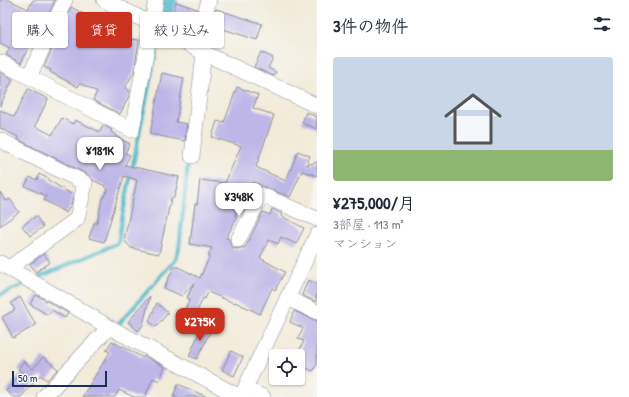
<!DOCTYPE html>
<html lang="ja">
<meta charset="utf-8">
<style>
:root{--surface:#fff;--page:#f2f2f3;--text:#1f2937;--muted:#747a83;--accent:#c8321e}
body{margin:0;font-family:"Patrick Hand","Klee One",sans-serif;background:var(--page);color:var(--text);height:100vh;display:flex;flex-direction:column;font-size:15px;white-space:nowrap}
*{box-sizing:border-box;margin:0}
p{font-size:13px;color:var(--muted)}
.icon{flex:none;width:22px;height:22px;fill:none;stroke:currentColor;stroke-width:2;stroke-linecap:round;stroke-linejoin:round}
.map{position:relative;flex:1;overflow:hidden}
.sheet{display:flex;flex-direction:column;background:var(--surface);width:312px}
.sheet>*{flex:none}
.banner{position:absolute;left:12px;top:12px;width:245px;height:36px;display:flex;gap:8px}
.buttons{position:absolute;left:269px;top:349px;display:grid;gap:8px}
.buttons a{display:grid;place-items:center;width:36px;height:36px;border-radius:4px;background:var(--surface);box-shadow:0 1px 3px #0004;font-size:20px}
.scale{position:absolute;left:12px;bottom:10px;width:95px;box-sizing:border-box;padding-left:4px;border:2px solid #1b2f5e;border-top:0;font-size:11px;line-height:14px;white-space:nowrap;color:#1b2f5e;-webkit-text-stroke:3px #f6f6f2;paint-order:stroke}
.price{position:absolute;translate:-50% -34px;padding:0 9px;border-radius:8px;background:#fff;color:#222;font-size:13px;line-height:26px;filter:drop-shadow(0 1px 2px #0008)}
.price::after{content:'';position:absolute;left:50%;top:24px;width:12px;height:9px;margin-left:-6px;background:inherit;clip-path:polygon(0 0,100% 0,50% 100%)}
.price.active{background:var(--accent);color:#fff}
ul{padding:0;list-style:none}
li{display:grid;align-content:center;gap:8px;height:212px;padding:0 16px}
li span{display:grid;place-items:center;height:124px;border-radius:4px;color:#555}
li>.icon{margin-inline-start:auto}
span .icon{width:72px;height:72px;fill:#fffc;stroke-width:1}
li b{font-size:17px}
h2{display:flex;justify-content:space-between;align-items:center;height:48px;padding:0 16px;font-size:17px}
.pill{padding:0 14px;border-radius:4px;background:var(--surface);box-shadow:0 1px 3px #0004;font-size:14px;line-height:36px}
.pill.active{background:var(--accent);color:#fff}
main{display:flex;flex:1;min-height:0}
.map>svg:first-child{display:block}
.lines{fill:none;stroke-linecap:round;stroke-linejoin:round}
.stream{stroke:#4eb8cb;stroke-width:4}
.river{stroke:#4eb8cb;stroke-width:23}
.building{fill:#beb6e7}
.minor-casing{stroke:#878d9c;stroke-width:16}
.minor{stroke:#fff;stroke-width:15}
</style>
<main>
<div class="map">
<svg width="317" height="397" viewBox="0 0 317 397">
<rect width="100%" height="100%" fill="#f6f6f2"/>
<filter id="ink" filterUnits="userSpaceOnUse"><feTurbulence type="fractalNoise" baseFrequency=".025" numOctaves="2"/><feDisplacementMap in="SourceGraphic" scale="8" xChannelSelector="R" yChannelSelector="G"/><feConvolveMatrix kernelMatrix="1 2 1 2 8 2 1 2 1" color-interpolation-filters="sRGB"/></filter>
<filter id="wash" filterUnits="userSpaceOnUse"><feTurbulence type="fractalNoise" baseFrequency=".012" numOctaves="4" result="noise"/><feDisplacementMap in="SourceGraphic" scale="16" xChannelSelector="R" yChannelSelector="G"/><feGaussianBlur stdDeviation="0.9" result="paint"/><feColorMatrix in="noise" values="0 0 0 0 0 0 0 0 0 0 0 0 0 0 0 0 0 1.4 0 .05"/><feComposite in="paint" operator="in"/></filter>
<g filter="url(#wash)">
<rect width="100%" height="100%" fill="#f3ebda"/>
<g class="lines">
<path class="stream" d="M161,26l2,-12
M35,279l83,-36 4,-25 38,-186
M0,295l27,-12
M116,327l59,-67 4,-11 9,-85
M55,397l20,-22"/>
<path class="river" d="M163,14l3,-14"/>
</g>
<g id="blocks">
<path class="building" d="M0,0h9l19,9 5,-9h22l-17,37 -4,-2 -13,28 -15,-8 4,-7 -10,-5z
M176,2l21,7 -3,10 -21,-7z
M71,7l38,21 1,-2 14,7 -3,5 18,2 -5,32 -9,16 5,3 -1,5 -9,18 -27,-14 4,-8 -17,-9 -2,4 -28,-15 1,-2 -7,-3z
M216,9l46,15 -5,16 -46,-15z
M261,52l12,6 -5,10 8,4 -2,4 -20,-9z
M0,72l13,7 -13,27z
M162,73l22,5 -8,44 11,2 -2,17 -35,-7z
M237,87l21,8 -5,13 21,7 -18,52 30,14 12,-30 12,5 -4,9 11,-3v14l-15,-5 -12,26 -38,-15 -17,34 2,1 -11,21 3,1 1,5 3,4 5,1 6,-2 1,1 18,-36 7,3 2,-6 10,5 -1,2 23,12 -8,16 -15,-7 -3,7 -9,-4 -9,18 25,14 -10,18 -3,-2 -12,26 -25,-12 -1,1 -26,-11 -3,7 -2,-1 -9,20 -11,-5 7,-14 -3,-1 7,-15 -12,13 -18,-8 10,-21h4l22,11 10,-22 -2,-1 4,-7 -22,-4 5,-40h2l3,-24 25,3 16,-37 -29,-9 5,-16 7,2z
M28,89l20,10 -13,27 17,9 10,-17 11,6 2,-4 25,12 3,-7 9,5 -1,2 5,3 -1,1 15,8 -5,9 5,2 -5,10 54,12 -5,21h-3l-12,56 -28,-6 -7,-8 13,-60 -13,-4 -20,66 -15,-4 5,-15h3l5,-23 6,-11 -3,-1v-2l-12,-6 -4,-5 -72,-36 1,-2 -18,-9v-18l14,7z
M306,112l11,5v12l-15,-6z
M39,174l10,5 -1,1 25,15 -2,10 -5,8 -22,-13 2,-4 -21,-10 5,-9 7,3z
M0,192l6,9 4,-2 9,13 -19,14z
M36,216l7,11 -13,9 -8,-10z
M44,254l6,8 -14,10 -6,-8z
M308,280l9,4 -1,18 -14,-7z
M36,295l32,18 -3,5 -13,-8 -4,5 -18,-11z
M150,296l-7,29 -5,6 -10,-9z
M20,297l16,28 -23,13 -11,-21 13,-7 -4,-7z
M157,303l11,10 -12,14 -7,-6z
M294,311l23,10v43l-4,7 -15,-7v-11l6,-12 -6,-2 5,-11 -13,-6z
M202,326l9,4 -14,29 -8,-3z
M112,341l10,6 1,-1 20,12 1,-2 21,11 -6,14 -6,-3 -8,19h-11l-15,-7 -4,7h-33l28,-45 -4,-2z
M231,351l12,6 -9,19 -12,-6z
M43,357l15,12 -11,11 -7,-5 -19,22h-8l-7,-6 16,-19 -4,-3 6,-8 9,8z
M178,384l29,13h-34z"/>
</g>
</g>
<g filter="url(#ink)">
<use href="#blocks" fill-opacity="0" stroke="#878d9c" stroke-width="1"/>
<g class="lines">
<g class="minor-casing">
<path id="minor" d="M104,0l48,24 52,29 113,53
M195,48l14,-48
M0,62l132,68 24,-130
M29,77l36,-77
M0,140l85,43 -8,36 -68,49
M192,156l12,-103
M238,240l24,-45 55,24
M0,263l109,64 131,70
M287,298l30,14
M246,389l17,8
M44,397l65,-70
M241,397l76,-162"/>
</g>
<use href="#minor" class="minor"/>
</g>
</g>
</svg>
<div class="buttons">
<a><svg class="icon" aria-label="locate" viewBox="0 0 24 24"><circle cx="12" cy="12" r="6"/><path d="M12 2v4M12 18v4M2 12h4M18 12h4"/></svg></a>
</div>
<div class="scale">50 m</div>
<b class="price" style="left:100px;top:171px">¥181K</b>
<b class="price" style="left:239px;top:217px">¥348K</b>
<b class="price active" style="left:200px;top:342px">¥275K</b>
<div class="banner">
<a class="pill">購入</a>
<a class="pill active">賃貸</a>
<a class="pill">絞り込み</a>
</div>
</div>
<section class="sheet">
<h2>3件の物件<svg class="icon" aria-label="filters" viewBox="0 0 24 24"><path d="M4 7h16M4 17h16"/><circle cx="9" cy="7" r="2"/><circle cx="15" cy="17" r="2"/></svg></h2>
<ul>
<li><span style="background:linear-gradient(#c9d6e8 75%,#8fb573 0)"><svg class="icon" aria-label="home" viewBox="0 0 24 24"><path d="M3 11l9-7 9 7M6 9v11h12V9"/></svg></span><div><b>¥275,000/月</b><p>3部屋 · 113 m²</p><p>マンション</p></div></li>
</ul>
</section>
</main>
